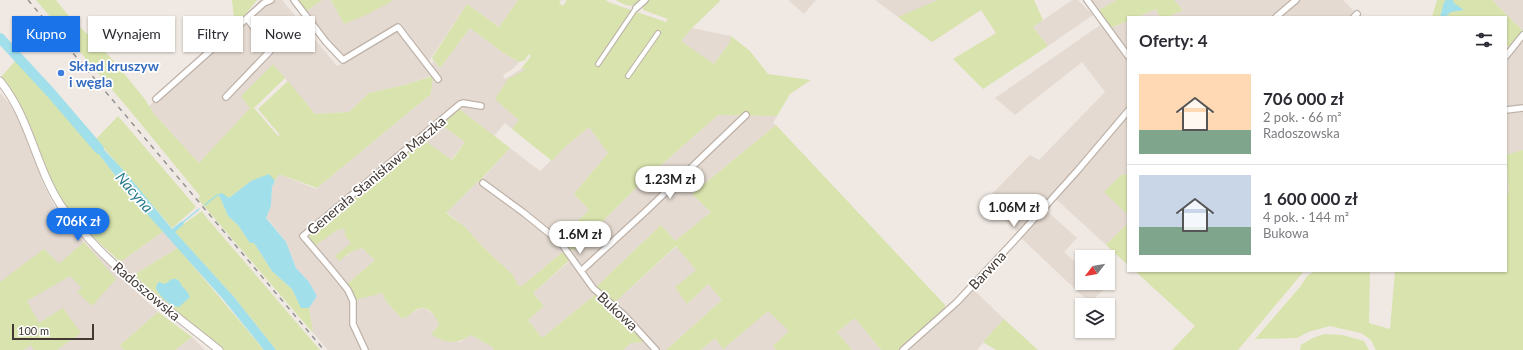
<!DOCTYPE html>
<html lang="pl">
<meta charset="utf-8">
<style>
:root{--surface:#fff;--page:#f2f2f3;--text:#2b2b33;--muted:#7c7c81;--line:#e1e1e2;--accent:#1a73e8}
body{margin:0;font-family:Lato,sans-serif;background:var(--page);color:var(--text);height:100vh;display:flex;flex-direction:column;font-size:15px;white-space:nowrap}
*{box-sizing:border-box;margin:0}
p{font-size:13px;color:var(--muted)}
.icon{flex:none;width:22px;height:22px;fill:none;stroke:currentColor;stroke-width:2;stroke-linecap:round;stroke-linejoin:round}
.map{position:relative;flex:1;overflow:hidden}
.sheet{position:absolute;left:1127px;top:16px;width:380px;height:256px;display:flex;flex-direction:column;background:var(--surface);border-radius:0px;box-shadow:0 1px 3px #0004}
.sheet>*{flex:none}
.guide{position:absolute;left:12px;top:16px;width:380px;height:36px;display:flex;gap:8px}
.needle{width:26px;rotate:239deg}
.buttons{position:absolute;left:1075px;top:250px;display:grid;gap:8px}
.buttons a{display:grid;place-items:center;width:40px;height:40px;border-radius:0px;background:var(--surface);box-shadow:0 1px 3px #0004;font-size:20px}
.scale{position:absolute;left:12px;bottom:10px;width:82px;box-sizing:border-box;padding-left:4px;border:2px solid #423934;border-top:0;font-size:11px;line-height:14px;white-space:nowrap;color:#423934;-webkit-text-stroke:3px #fff;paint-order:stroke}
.price{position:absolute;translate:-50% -34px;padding:0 9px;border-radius:14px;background:#fff;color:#222;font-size:13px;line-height:26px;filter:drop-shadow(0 1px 2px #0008)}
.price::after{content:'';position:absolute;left:50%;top:24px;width:12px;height:9px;margin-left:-6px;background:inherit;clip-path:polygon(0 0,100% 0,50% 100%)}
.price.on{background:var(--accent);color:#fff}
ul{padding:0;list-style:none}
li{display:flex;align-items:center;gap:12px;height:100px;padding:0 12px}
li+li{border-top:1px solid var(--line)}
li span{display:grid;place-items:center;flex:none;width:112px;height:80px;border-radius:0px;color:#555}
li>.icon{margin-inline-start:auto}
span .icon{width:48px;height:48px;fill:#fffc;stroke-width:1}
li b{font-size:17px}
h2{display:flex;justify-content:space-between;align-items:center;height:48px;padding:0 12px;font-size:17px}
.pill{padding:0 14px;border-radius:0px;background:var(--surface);box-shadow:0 1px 3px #0004;font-size:14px;line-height:36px}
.pill.on{background:var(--accent);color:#fff}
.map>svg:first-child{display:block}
.residential{fill:#e4dad1}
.green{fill:#d8e3ad}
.water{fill:#a1dfeb}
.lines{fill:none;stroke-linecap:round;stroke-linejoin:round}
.stream{stroke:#a1dfeb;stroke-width:1.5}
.river{stroke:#a1dfeb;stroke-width:10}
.pedestrian-casing{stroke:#beb2a9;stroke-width:6}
.minor-casing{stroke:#beb2a9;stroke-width:8}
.tertiary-casing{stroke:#beb2a9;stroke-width:9}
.pedestrian{stroke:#fff;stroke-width:4}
.minor{stroke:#fff;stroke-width:5.5}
.tertiary{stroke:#fff;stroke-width:7}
.rail{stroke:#939393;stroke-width:1.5;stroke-dasharray:5 5;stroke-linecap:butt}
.shop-dot{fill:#3f7fe0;stroke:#fff;stroke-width:1.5}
.labels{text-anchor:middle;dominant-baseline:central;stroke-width:3.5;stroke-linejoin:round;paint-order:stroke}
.shop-label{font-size:14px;font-weight:bold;fill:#366cbe;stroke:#fff;text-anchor:start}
.street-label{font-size:14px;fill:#423934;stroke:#fff}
.water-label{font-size:15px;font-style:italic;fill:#2e7e90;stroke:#fff}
</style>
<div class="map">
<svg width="1523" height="350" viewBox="0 0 1523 350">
<rect width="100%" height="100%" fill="#f0e9e3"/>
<path class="residential" d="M260,0h22l55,66 12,-5 46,-29 4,-1 32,45 -27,9 -35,8 -20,19 -34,2 -42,-50 -22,44 -52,55 -45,-49 -5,-8 90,-84z
M322,0h9l13,24 50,-24h124l-19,27 -32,-23 -38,57 -29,-39 -57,34 -6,-5 -32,-39z
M788,0h28l-12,14z
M875,0h119l-62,42z
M1072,0h6l15,15 -45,31 -15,-19z
M1091,0h26l-18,10z
M1174,0h169l14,14 -3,3h-186l15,-7z
M1492,0h31v31z
M1156,9l4,8h-23z
M1128,21v29l-18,-22z
M1100,25l28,33v116l-7,1 -16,17 23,23v8l-22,22 -50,-46 -9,12 30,27 -13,14 18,16v15h18l5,5 -15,15 -68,-64 -5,-8 -34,-28 47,-48 9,5 66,-68 -23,-30 -67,53 -20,-17z
M470,28l35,26 14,8 -5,6 -11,7 2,4 16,-10h7l-9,51 -7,9 -7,-6 -11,13 -36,-28 -132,106 -26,22 46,56 4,9 32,-8 4,8 15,17 21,-10 4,1 8,6 4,4 1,6 -7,7 9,8 19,2 11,-7 23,13 -1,2h-165l-15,-17 -4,-25 8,-12 -8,-14 -13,-14 -10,-26 -20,-25 5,-11 1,-19 7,-13 37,15 115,-95 2,-18 4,7 5,-3 -10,-13 1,-7 7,8z
M692,28l39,8 -1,6 -16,22 -34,-23z
M1523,40v65l-17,2v-47l2,-4z
M0,93l9,10 11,18 23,62 17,34 24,25 74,70 -38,33 4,5h-124z
M1523,112v38l-17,5 3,38h-3v-79z
M718,115l59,1 -4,7 3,2 -84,69 19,18 -36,29 -14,-16 -68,65 3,4 -54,44 -14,-18 16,-14 -11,-13 37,-32 3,-10 69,-69z
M440,124l25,18 -14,18 -26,-19h-3z
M589,127l19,26 -34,41 15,16 -29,28 -42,-34 -36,-25 28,-31 30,23 26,-25z
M478,181l52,39 16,13 18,18 -42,35 -6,-1 -3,-10 -30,-28 -18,-20 -19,-15z
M345,228v8l6,7 -16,14 12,-1 4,-4 11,-4 13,12 -29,25 -31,-39 14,-11 8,-5z
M164,231l14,17 -45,27 -13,-13z
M677,246l19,24 -9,34 21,-20 14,16 -56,50h-6l-20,-23 -24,-23 -1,-2z
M973,289l31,30 -27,31h-71z
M768,311l22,20 -17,15 3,4h-75l14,-12 8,10z
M855,318l26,32h-29l-15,-18z
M192,337l13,13h-30z
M646,342l6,8h-29l8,-7z"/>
<path class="green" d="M36,0h20l16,20 -3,2 5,7 5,-3 33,33 32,39 10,16 45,49 51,-55 -9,-12 32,-32 12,14 -31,30 24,28 2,-1 -22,-26 30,-28 27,33 34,-2 20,-19 35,-8 29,-9 -2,18 -114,94 -38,-14 -4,7 -2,-1 -22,1 -22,17 -12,-3 3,2 8,19 10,9 12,18h4l18,28 20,18 9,18 8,1 4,25 -115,-134 2,-3 -68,-83z
M232,0h25l-18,22 -5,-3z
M296,0h26l-17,12z
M331,0h63l-26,14 -24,10z
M518,0h43l-2,3 4,3 4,-6h39l2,2 58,20 2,-3 -25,-9v-5l5,-5h71l1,1 -28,27 -11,13 33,23 16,-22 1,-6 19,15 18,23 43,6 -21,14 -13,22 -59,-1 -76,67 -69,69 -13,-13 29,-28 -15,-16 34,-41 -19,-26 -23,19 -14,15 -40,-32 7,-9 -24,-21 13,-20 19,-10h-6l10,-13 -2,-2 -4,6 -6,2 -14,-8 -35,-26 -30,40 -8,-10 35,-54 32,23z
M616,0h25c-8,9 -16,6 -25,0z
M938,0h96l9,20 -10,7 15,19 -65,43 -30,-30 43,-26 -15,-23 -49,32 -34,-25z
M1117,0h57l9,10 -15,7h-8l-4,-8 -19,8h-9v4l-18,7 -11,-18z
M1437,0h55l31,31v2l-13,15 -4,-4v-27h-74z
M17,59l71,81 43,56 33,35 -44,31c-18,-18 -46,-40 -59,-62 -23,-40 -30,-87 -60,-123z
M458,108l52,40 -28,30 2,2 -3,3 -3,-2 -32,32 19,14 18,20 30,28 4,8v2l5,1 42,-35 8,7 -39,35 11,13 -16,14 14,18 54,-44 50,48 -15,1 -8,7h-130l1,-2 -23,-13c-14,10 -26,9 -40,-1l8,-9c-2,-8 -11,-21 -21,-16 -8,4 -7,8 -17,9l-15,-17 -4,-8 -27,7 -9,-15 29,-25 -13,-12 -11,4 -12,9 -4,-5 16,-13 -6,-7v-8l-8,2 -22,16 -4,-4 -2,-6 113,-95h3l27,19 13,-18 -25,-18z
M118,116l78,91 -24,21 -76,-89z
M776,125l169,180v5l-47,40h-17l-26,-32 -18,14 15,18h-76l-3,-4 16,-15 -21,-20 -45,38 -8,-11 -14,12h-35l56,-50 -14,-16 -21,20 -12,-17 21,-17 -20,-24 -61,56 1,2 -20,-17 65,-62 14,16 36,-29 -19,-18z
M1523,150v200h-147l-5,-10 -10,-7 -31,-7 -22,6 -11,6 -42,1 45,-52 7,-11 8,-5h55l-1,52 21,6 5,-58h111v-78h3l-3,-38z
M1128,174v41l-24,-23 17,-17z
M202,211l4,6 114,133h-44l-42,-53 -60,-66z
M1128,223v42l-22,-20z
M84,242l32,37 -24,27 -15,-14 5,-4 -12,-12 -43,25 12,22 24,-15 18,25 -24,17h-23l-3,-5 -8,5h-23v-68l44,-33 15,15z
M178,248l86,102h-40l-91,-75z
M1135,271h169l-66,79h-66l23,-24z
M158,312l34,25 -17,13h-51l-4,-5z
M1004,319l34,31h-42l-13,-8z
M1324,334l18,1 22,6 5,9h-69l1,-5 12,-7z"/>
<path class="water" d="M1446,0h7l1,3 10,7 -13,2 -6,5h-5l4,-15z
M92,137l34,36 46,56 10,-8 2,3 -9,8 59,65 42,53h-12l-42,-52 -91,-102 -43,-56z
M269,174l6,7 -3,6 -1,19 -5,12 20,24 10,26 13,14 8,14 -8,12h-8l-9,-19 -20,-18 -18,-28h-4l-12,-18 -10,-9 -8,-19 -3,-2 5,-2 7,5 22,-17z
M172,279h4c4,2 4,4 6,7 4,5 5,4 8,11l-11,10c-8,0 -20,-11 -23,-19l1,-4 2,-2 6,2z"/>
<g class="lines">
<path class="stream" d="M205,205l12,-10
M182,223l17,-14"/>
<path class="river" d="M0,38l51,55 48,56"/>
<g class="pedestrian-casing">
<path id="pedestrian" d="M598,64l38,-56
M628,76l30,-43"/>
</g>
<g class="minor-casing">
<path id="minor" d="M294,0l32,42 17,18 55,-33 40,52
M1087,0l41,56
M636,8l9,-8
M1276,17l20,-17
M1354,17l3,-3
M1506,56l17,-21
M226,97l44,-46 -23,-33
M156,99l108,-96 7,-3
M1506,110l17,-2
M483,183l41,30 37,30 32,45 31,27 32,35
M581,271l64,-59 101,-97
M365,350l-12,-26v-23l-5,-11 -17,-21 -28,-33 157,-132 3,-1 18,3
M903,350l54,-48 57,-61 64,-71 50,-59"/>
</g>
<g class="tertiary-casing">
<path id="tertiary" d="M0,81c30,37 35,84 60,123 5,8 11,14 17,21 40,49 93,85 142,125"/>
</g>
<use href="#pedestrian" class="pedestrian"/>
<use href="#minor" class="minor"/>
<use href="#tertiary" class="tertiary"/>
<path class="rail" d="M28,0l296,350"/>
</g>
<circle class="shop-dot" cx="61" cy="73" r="4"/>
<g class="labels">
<g class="shop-label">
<text x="69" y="65">Skład kruszyw<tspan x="69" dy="16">i węgla</tspan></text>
</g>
<g class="street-label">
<text transform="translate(376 175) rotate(-40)">Generała Stanisława Maczka</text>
<text transform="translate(987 270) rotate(-47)">Barwna</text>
<text transform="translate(147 291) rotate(40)">Radoszowska</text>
<text transform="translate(618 311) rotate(43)">Bukowa</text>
</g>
<g class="water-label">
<text transform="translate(135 192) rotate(49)">Nacyna</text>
</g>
</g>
</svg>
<div class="buttons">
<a><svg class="needle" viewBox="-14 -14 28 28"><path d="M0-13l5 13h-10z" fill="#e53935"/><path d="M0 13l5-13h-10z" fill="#7c7c81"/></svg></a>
<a><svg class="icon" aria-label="layers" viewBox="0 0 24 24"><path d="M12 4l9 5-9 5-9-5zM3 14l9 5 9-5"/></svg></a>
</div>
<div class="scale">100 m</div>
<b class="price" style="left:670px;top:200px">1.23M zł</b>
<b class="price" style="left:1014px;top:228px">1.06M zł</b>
<b class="price on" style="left:78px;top:242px">706K zł</b>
<b class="price" style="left:580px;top:255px">1.6M zł</b>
<div class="guide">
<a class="pill on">Kupno</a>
<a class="pill">Wynajem</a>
<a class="pill">Filtry</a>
<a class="pill">Nowe</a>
</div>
<section class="sheet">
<h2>Oferty: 4<svg class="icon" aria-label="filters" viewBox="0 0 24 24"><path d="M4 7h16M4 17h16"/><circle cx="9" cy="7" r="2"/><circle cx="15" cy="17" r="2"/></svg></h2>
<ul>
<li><span style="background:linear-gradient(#ffd9b3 70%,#7fa58c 0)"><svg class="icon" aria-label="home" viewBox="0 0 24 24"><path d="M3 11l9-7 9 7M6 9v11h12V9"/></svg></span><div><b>706 000 zł</b><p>2 pok. · 66 m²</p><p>Radoszowska</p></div></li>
<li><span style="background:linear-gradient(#c9d6e8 65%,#7fa58c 0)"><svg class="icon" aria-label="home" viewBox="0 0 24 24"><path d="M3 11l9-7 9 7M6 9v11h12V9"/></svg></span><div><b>1 600 000 zł</b><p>4 pok. · 144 m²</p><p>Bukowa</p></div></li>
</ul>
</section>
</div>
